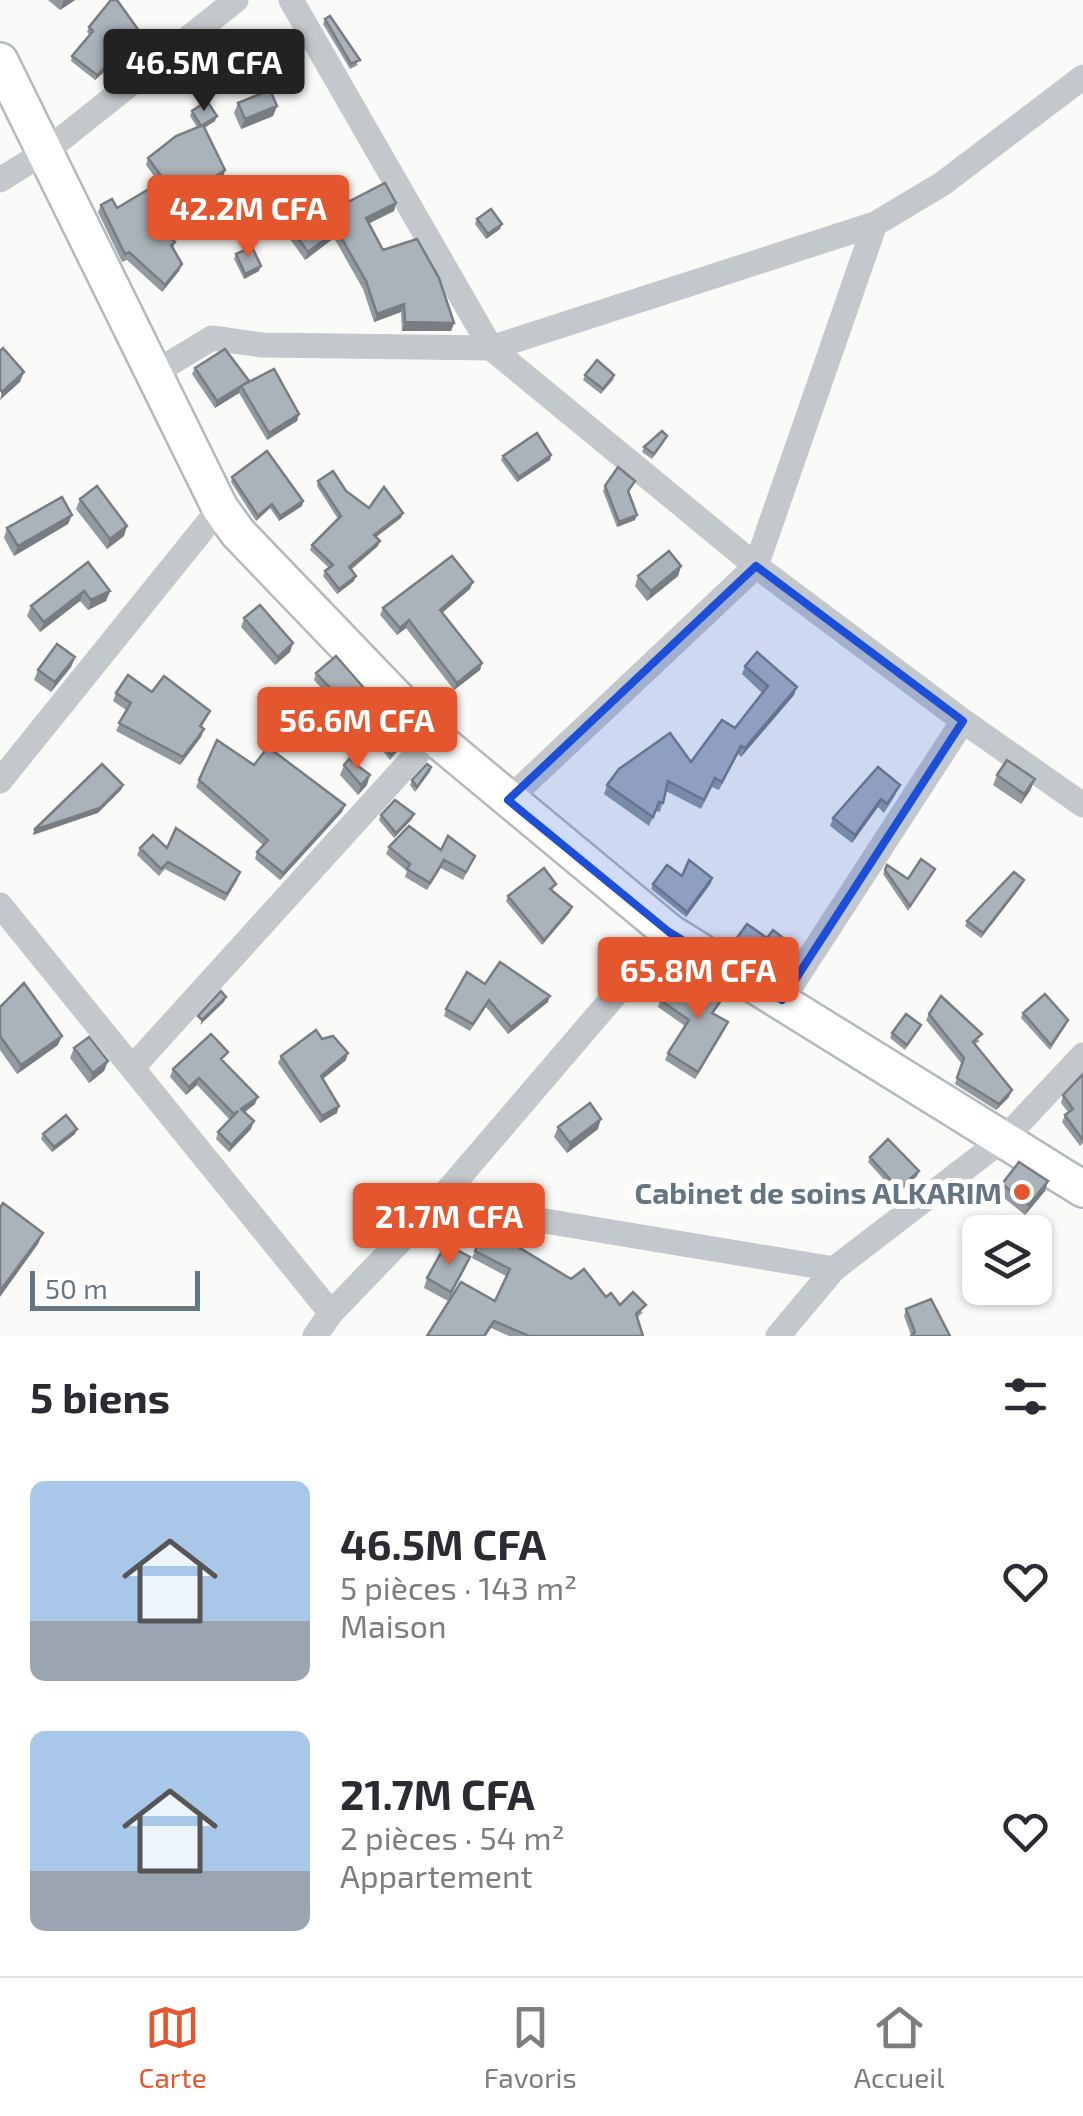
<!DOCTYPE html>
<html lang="fr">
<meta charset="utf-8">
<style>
:root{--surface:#fff;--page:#f2f2f3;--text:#2b2b33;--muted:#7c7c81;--line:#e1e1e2;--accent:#e4572e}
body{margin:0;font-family:"Exo 2",sans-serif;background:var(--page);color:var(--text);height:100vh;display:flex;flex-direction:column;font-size:38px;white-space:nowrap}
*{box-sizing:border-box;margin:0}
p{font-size:32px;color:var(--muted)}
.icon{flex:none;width:55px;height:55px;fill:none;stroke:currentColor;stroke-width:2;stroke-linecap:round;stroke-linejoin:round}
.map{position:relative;height:1336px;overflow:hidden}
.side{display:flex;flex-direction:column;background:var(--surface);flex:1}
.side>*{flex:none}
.tools{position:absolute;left:962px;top:1215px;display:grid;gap:20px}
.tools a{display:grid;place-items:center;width:90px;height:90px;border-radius:15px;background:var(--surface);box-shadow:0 2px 8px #0004;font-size:50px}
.scale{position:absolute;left:30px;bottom:25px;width:170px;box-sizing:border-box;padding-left:10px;border:5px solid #657683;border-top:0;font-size:28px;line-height:35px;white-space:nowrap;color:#657683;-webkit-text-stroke:8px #fff;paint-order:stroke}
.price{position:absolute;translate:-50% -85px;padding:0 22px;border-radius:10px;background:var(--accent);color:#fff;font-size:32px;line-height:65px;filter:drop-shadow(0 2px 5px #0008)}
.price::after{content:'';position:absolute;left:50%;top:60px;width:30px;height:22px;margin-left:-15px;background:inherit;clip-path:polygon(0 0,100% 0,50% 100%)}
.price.selected{background:#222;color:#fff}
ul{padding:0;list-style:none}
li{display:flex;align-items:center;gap:30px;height:250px;padding:0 30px}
li span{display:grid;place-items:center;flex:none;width:280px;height:200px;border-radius:15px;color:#555}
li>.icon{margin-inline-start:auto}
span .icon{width:120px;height:120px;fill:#fffc;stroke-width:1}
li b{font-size:42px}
h2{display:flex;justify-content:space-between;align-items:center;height:120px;padding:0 30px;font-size:42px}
.dock{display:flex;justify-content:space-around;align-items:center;height:140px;border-top:2px solid var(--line);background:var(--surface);font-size:28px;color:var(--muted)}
.dock a{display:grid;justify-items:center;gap:5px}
.dock .selected{color:var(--accent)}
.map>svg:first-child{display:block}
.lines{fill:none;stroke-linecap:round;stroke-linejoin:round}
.secondary-casing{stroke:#b3babf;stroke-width:40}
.street{stroke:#c3c8cc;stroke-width:25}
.secondary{stroke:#fff;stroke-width:35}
.wall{fill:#929a9f}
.shaded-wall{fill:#777d82}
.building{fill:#aab3b9;stroke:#777d82;stroke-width:2.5}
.marked{fill:#1d4ed8;fill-opacity:0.2;stroke:#1d4ed8;stroke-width:8;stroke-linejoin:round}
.poi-dot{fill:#e4572e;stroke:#fff;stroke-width:4}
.labels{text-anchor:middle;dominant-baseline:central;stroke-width:10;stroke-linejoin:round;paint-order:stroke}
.poi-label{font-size:30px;font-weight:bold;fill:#657683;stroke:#fff;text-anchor:end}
</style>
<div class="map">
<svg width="1083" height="1336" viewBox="0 0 1083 1336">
<rect width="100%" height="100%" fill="#fafaf8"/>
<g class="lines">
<g class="secondary-casing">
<path id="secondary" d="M0,61l220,447 18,25 195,203 236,196 414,257"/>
</g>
<path class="street" d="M291,0l200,348 265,218 -248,234
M0,180l45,-28 191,-152
M154,373l58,-35 51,7 228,3 384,-124
M963,721l-207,-155 119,-342 67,-40 141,-107
M0,781l220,-273
M0,905l331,408
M782,1000l181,-279 120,84
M132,1068l301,-332
M437,1203l232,-271
M315,1336l16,-23 106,-110 397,66
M778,1336l56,-67 172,-132 77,-82"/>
<use href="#secondary" class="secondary"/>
</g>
<path class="wall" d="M48,0h27l-15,10z
M325,19l33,46 -8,4 -27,-45z
M89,27l51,13 -45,40 -24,-19 1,-5 18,-21 -3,-3z
M238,103l39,3 -4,10 -32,13 -7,-16z
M192,111l23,10 -11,7 21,42 -2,8 -68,43 20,21 -2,7 9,15 -3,7 -17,21 -35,-32 -5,2 -24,-50 3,-7 16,3 42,-25 -13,-18 2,-7 49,-31 -7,-11z
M396,203l-2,8 -25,12 14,27 71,73 -3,8h-49l-1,-19 -27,10 -11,-33 -29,-51 -29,22 -23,-32 3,-8 59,-16z
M477,219l23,10 -14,10 -11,-15z
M236,254l23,17 -15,8 -10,-20z
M195,368l54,13 50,33 -2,7 -30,19 -28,-47 -24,15 -23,-34z
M585,375h29l-1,5 -12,14 -18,-14z
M665,441l-13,18 -10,-7 2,-5z
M551,455l-1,5 -33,22 -16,-22 2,-4z
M232,477l71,24 -1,5 -23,15 -9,-13 -14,13 -25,-39z
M318,481l28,10 23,17 32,10 -25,19 2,9 -27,24 3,11 -17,13 -14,-18 2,-5 4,-3 -19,-18 2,-5 26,-26 -21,-33z
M635,481l-7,12 7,27 -18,7 -14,-36 2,-5z
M80,499l44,37 -17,13 -31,-40z
M72,515l-4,9 -54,32 -10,-18 3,-10z
M88,562l22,29 -4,10 -18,9 -8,-9 -40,31 -13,-16 4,-10z
M681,566l-3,10 -31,25 -12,-15 3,-10z
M470,589l-28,24 40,50 -2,7 -26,20 -48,-62 -9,7 -17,-20 3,-7z
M244,618l46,34 -15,13 -34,-38z
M75,657l-4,10 -20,25 -17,-12 4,-10z
M745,666l49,29 -53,62 -3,-3 -19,36 -7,-3 -11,22 -35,-18 -6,21 -4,-1 -7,15 -45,-32 3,-9 84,-23 44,-34 27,-35 -20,-19z
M316,673l55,23 -3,8 -51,43 -16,-18 3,-7 27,-23 -17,-19z
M152,692l58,19 -8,16 2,2 -3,8 -21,28 -64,-34 10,-21 -13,-9 3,-8z
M373,732l27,13 -1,5 -9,10 -19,-23z
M254,765l91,40 -3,7 -62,68 -25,-21 2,-7 6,-7 -67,-58 3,-7z
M344,765l23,20 -9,10 -18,-20z
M431,767l-1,5 -15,20 -5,-7 2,-5z
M997,775l34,14 -10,15 -28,-19z
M896,794l-12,19 -6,-6 -26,36 -22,-17 3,-8z
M414,814l-2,5 -18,19 -15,-18 2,-5z
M389,847l52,3 34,6 -12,24 -22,-12 -14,22 -22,-13 2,-6 -21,-17z
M140,848h27l71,31 -13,22 -60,-32 -6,7 -22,-21z
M935,869l-27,42 -25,-37 2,-4 23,9z
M682,876l29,7 -25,34 -35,-28 2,-5z
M556,884l-4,7 18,21 -28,33 -36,-44 2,-5z
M1022,885l-41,53 -16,-12 2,-5z
M767,938l22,11 -16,23 -40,-26 1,-4z
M485,984l63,18 -40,32 -22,-27 -16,24 -26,-15 2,-7z
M727,994l-14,20 12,15 -30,50 -30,-19 3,-7 17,-27 -27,-19 2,-7 29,1z
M0,1007l58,38 -41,29 -17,-24z
M1023,1013l43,12 -16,25 -29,-32z
M929,1014l51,27 -5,3 34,53 -13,13 -41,-26 7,-20 -36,-44z
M921,1025l-16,25 -15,-12 2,-5z
M74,1048l34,13 -4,10 -15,12 -19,-25z
M281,1056l65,4 -23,19 14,34 -17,10 -42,-60z
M225,1060l-2,1 32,43 -10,8 6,17 -22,23 -13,-13 2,-7 12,-12 -33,-35 -11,10 -16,-18 3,-8z
M1083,1074v69l-3,3 -18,-24 3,-7 3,-3 -7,-9 2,-8z
M558,1127l40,2 -31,24 -13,-16z
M43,1134h32l-23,18 -11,-13z
M870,1157l47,19 -20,18 -29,-32z
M1048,1181l-3,10 -20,24 -26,-21 3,-10z
M516,1245l55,34 49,26 23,7 -6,6 6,18h-134l-18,-8 -5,8h-59l68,-35 11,-25 -34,-18 3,-7z
M470,1257l-22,44 -24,-13 3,-10z
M906,1309l44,27 -39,-1 -7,-19z"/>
<path class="shaded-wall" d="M64,0h11l-15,10z
M142,35l-2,5 -45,40 2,-5z
M277,106l-4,10 -32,13 4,-10z
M217,116l-2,5 -16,10 2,-5z
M225,170l-2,8 -74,47 3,-7z
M396,203l-2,8 -30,15 2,-8z
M502,224l-2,5 -14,10 2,-5z
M337,230l-3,8 -29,22 3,-8z
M182,264l-3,7 -17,21 3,-7z
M261,266l-2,5 -15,8 1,-5z
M404,304l-3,8 -27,10 3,-8z
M405,322l49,1 -3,8h-49z
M24,372l-4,10 -20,18 2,-8z
M241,386l-2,7 -24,15 2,-7z
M299,414l-2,7 -30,19 2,-7z
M551,455l-1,5 -33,22 2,-5z
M303,501l-1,5 -23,15 1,-5z
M272,504l-2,4 -14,13 2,-5z
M403,513l-2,5 -29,22 2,-5z
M72,515l-4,9 -54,32 4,-10z
M637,515l-2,5 -18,7 2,-5z
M127,526l-3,10 -17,13 3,-10z
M380,541l-2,5 -31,26 2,-5z
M681,566l-3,10 -31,25 4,-10z
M356,576l-2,5 -17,13 2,-5z
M473,582l-3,7 -33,28 3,-7z
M84,591l-4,10 -40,31 4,-10z
M110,591l-4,10 -18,9 3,-10z
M409,620l-3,8 -9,7 3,-7z
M293,643l-3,9 -15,13 3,-8z
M75,657l-4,10 -20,25 4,-10z
M482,663l-2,7 -26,20 3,-7z
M797,687l-3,8 -53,62 4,-9z
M371,696l-3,8 -51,43 2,-7z
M204,729l-3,8 -21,28 3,-8z
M370,775l-3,10 -9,10 3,-10z
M1035,779l-4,10 -10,15 3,-10z
M123,785l-2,5 -23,23 -65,22 1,-5z
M881,799l-3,8 -26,36 3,-8z
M345,805l-3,7 -62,68 3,-7z
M414,814l-2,5 -18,19 2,-5z
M712,878l-1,5 -25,34 1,-5z
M1024,880l-2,5 -41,53 2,-5z
M572,907l-2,5 -28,33 2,-5z
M550,996l-2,6 -40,32 3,-7z
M226,997l-2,5 -24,23 2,-5z
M728,1022l-3,7 -30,50 3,-7z
M62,1036l-4,9 -41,29 4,-9z
M348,1053l-2,7 -28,23 3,-7z
M108,1061l-4,10 -15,12 4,-10z
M199,1078l-2,7 -11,10 3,-8z
M1012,1090l-3,7 -13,13 3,-6z
M258,1097l-3,7 -16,12 2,-7z
M339,1106l-2,7 -17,10 2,-7z
M601,1119l-3,10 -31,24 3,-10z
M254,1121l-3,8 -22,23 2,-7z
M77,1129l-2,5 -23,18 2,-5z
M919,1171l-2,5 -20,18 2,-5z
M1048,1181l-3,10 -20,24 4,-10z
M43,1233l-5,11 -38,53v-6z
M470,1257l-4,10 -18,34 3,-9z"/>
<path class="building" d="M111,0h6l25,35 -45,40 -25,-19 21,-25 -4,-4z
M330,16l30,44 -9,4 -26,-45z
M270,90l7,16 -32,13 -7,-16z
M207,101l10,15 -16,10 -9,-15z
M203,125l22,45 -73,48 23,24 -4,3 11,19 -17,21 -36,-33 -4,2 -24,-49 11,-6 5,9 47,-28 -16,-22 28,-22z
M385,183l11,20 -30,15 17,32 34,-11 22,39 15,45 -49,-1 -1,-18 -27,10 -11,-33 -29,-51 -29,22 -23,-32 52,-31 7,15z
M491,209l11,15 -14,10 -11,-15z
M252,247l9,19 -16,8 -9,-20z
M3,348l21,24 -22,20 -2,-3v-38z
M225,349l24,32 -8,5 33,-17 25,45 -30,19 -28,-47 -24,15 -22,-33z
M597,360l17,15 -11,14 -18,-14z
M662,431l5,5 -13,18 -10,-7z
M537,433l14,22 -32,22 -16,-21z
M267,451l36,50 -23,15 -8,-12 -14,12 -26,-39z
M618,467l17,14 -7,10 9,24 -18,7 -14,-36z
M333,471l13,20 23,17 15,-21 19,26 -29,22 6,6 -31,26 7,9 -17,13 -14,-18 8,-6 -21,-20 29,-29 -23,-35z
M97,486l30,40 -17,13 -30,-40z
M62,497l10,18 -54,31 -11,-18z
M669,551l12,15 -30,25 -13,-15z
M452,556l21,26 -33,28 42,53 -25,20 -48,-63 -9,8 -17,-20z
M88,562l22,29 -19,9 -7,-9 -40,31 -13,-16z
M260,605l33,38 -15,14 -34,-39z
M57,644l18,13 -20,25 -17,-12z
M757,652l40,35 -52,61 -4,-2 -19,36 -7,-4 -11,22 -36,-19 -5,22 -4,-1 -6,15 -46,-32 12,-16 51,-36 21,29 31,-42 13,8 33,-42 -23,-20z
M336,656l35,40 -52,44 -15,-18 32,-28 -20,-21z
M128,675l24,17 12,-16 46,35 -10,15 4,3 -21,28 -64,-34 12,-20 -15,-10z
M376,728l24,17 -9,10 -18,-23z
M217,740l37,25 14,-18 77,58 -62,68 -26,-21 11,-12 -69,-60z
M349,759l21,16 -9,10 -17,-20z
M1007,760l28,19 -11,15 -27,-19z
M102,764l21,21 -23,23 -66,22z
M427,764l4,3 -14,20 -5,-7z
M878,767l22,18 -13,19 -6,-5 -26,36 -22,-17z
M395,800l19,14 -18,19 -15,-18z
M409,826l32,24 7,-14 27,20 -9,16 -22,-12 -14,23 -23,-14 3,-5 -21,-17z
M176,828l64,44 -13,22 -59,-32 -7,7 -21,-21 13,-13 14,13z
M921,859l14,10 -25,37 -25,-36 2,-5 21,14z
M689,860l23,18 -25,34 -34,-28 14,-19 15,11z
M544,868l12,16 -6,5 22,18 -28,33 -36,-44z
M1014,872l10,8 -41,53 -16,-12z
M747,924l20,14 6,-8 18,14 -16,23 -41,-25z
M500,962l50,34 -39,31 -22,-27 -16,24 -27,-15 21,-37 18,12z
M710,974l20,13 -18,26 16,9 -30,50 -30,-19 21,-33 -29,-20 6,-10 23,11z
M24,983l38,53 -41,29 -21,-29v-29z
M221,991l5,6 -24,23 -4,-4z
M1045,994l23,26 -17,25 -28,-32z
M941,996l41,38 -9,8 39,48 -13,14 -42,-26 7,-20 -35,-44z
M906,1014l15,11 -14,20 -15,-12z
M316,1030l6,9 11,-3 15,17 -27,23 18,30 -17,10 -41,-60z
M211,1034l17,18 -7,7 37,38 -17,12 13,12 -23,24 -13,-13 20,-21 -4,3 -35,-36 -10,9 -16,-18z
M89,1037l19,24 -15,12 -19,-25z
M1083,1074v64l-1,1 -17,-24 8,-6 -10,-14z
M590,1103l11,16 -31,24 -12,-16z
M66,1115l11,14 -23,18 -11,-13z
M888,1139l31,32 -20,18 -29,-32z
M1019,1162l29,19 -19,24 -27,-21z
M3,1203l40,30 -43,58v-83z
M498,1222l26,4 -9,19 56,34 13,-10 22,28 5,-4 9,12 13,-13 13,13 -10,9 7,22h-114l-35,-15 -10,15h-57l34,-54 34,19 15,-32 -35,-18 10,-20 7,3z
M446,1244l24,13 -19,35 -24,-14z
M931,1299l19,37h-39l4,-4 -9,-23z"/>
<path class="marked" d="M756,566l207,155 -181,279 -113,-68 -161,-132z"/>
<circle class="poi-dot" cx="1022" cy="1192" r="10"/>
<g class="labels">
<g class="poi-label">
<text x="1002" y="1192">Cabinet de soins ALKARIM</text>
</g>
</g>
</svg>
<div class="tools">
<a><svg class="icon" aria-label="layers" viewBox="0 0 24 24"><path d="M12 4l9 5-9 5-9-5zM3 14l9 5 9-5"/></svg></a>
</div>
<div class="scale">50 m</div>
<b class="price selected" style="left:204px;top:114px">46.5M CFA</b>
<b class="price" style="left:248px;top:260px">42.2M CFA</b>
<b class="price" style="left:357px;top:772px">56.6M CFA</b>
<b class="price" style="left:698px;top:1022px">65.8M CFA</b>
<b class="price" style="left:449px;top:1268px">21.7M CFA</b>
</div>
<section class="side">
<h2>5 biens<svg class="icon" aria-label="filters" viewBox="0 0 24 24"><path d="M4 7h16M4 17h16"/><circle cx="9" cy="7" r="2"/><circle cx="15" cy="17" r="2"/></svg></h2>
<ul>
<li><span style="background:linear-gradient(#a9c7e8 70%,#9aa5b1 0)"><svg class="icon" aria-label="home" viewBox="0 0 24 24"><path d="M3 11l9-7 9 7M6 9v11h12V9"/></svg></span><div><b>46.5M CFA</b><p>5 pièces · 143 m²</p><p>Maison</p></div><svg class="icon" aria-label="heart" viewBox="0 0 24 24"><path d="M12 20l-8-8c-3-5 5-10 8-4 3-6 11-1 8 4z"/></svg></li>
<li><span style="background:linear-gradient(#a9c7e8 70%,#9aa5b1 0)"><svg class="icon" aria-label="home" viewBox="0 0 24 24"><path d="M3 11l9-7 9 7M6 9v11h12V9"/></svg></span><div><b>21.7M CFA</b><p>2 pièces · 54 m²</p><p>Appartement</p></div><svg class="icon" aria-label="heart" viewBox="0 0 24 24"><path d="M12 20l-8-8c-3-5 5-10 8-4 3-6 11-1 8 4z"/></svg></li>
</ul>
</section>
<nav class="dock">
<a class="selected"><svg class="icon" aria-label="map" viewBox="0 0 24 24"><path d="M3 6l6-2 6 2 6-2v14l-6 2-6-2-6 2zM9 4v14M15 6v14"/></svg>Carte</a>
<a><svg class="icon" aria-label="saved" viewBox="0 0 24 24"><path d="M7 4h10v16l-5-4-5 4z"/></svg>Favoris</a>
<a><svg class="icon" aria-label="home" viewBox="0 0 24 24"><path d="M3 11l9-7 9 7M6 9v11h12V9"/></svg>Accueil</a>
</nav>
